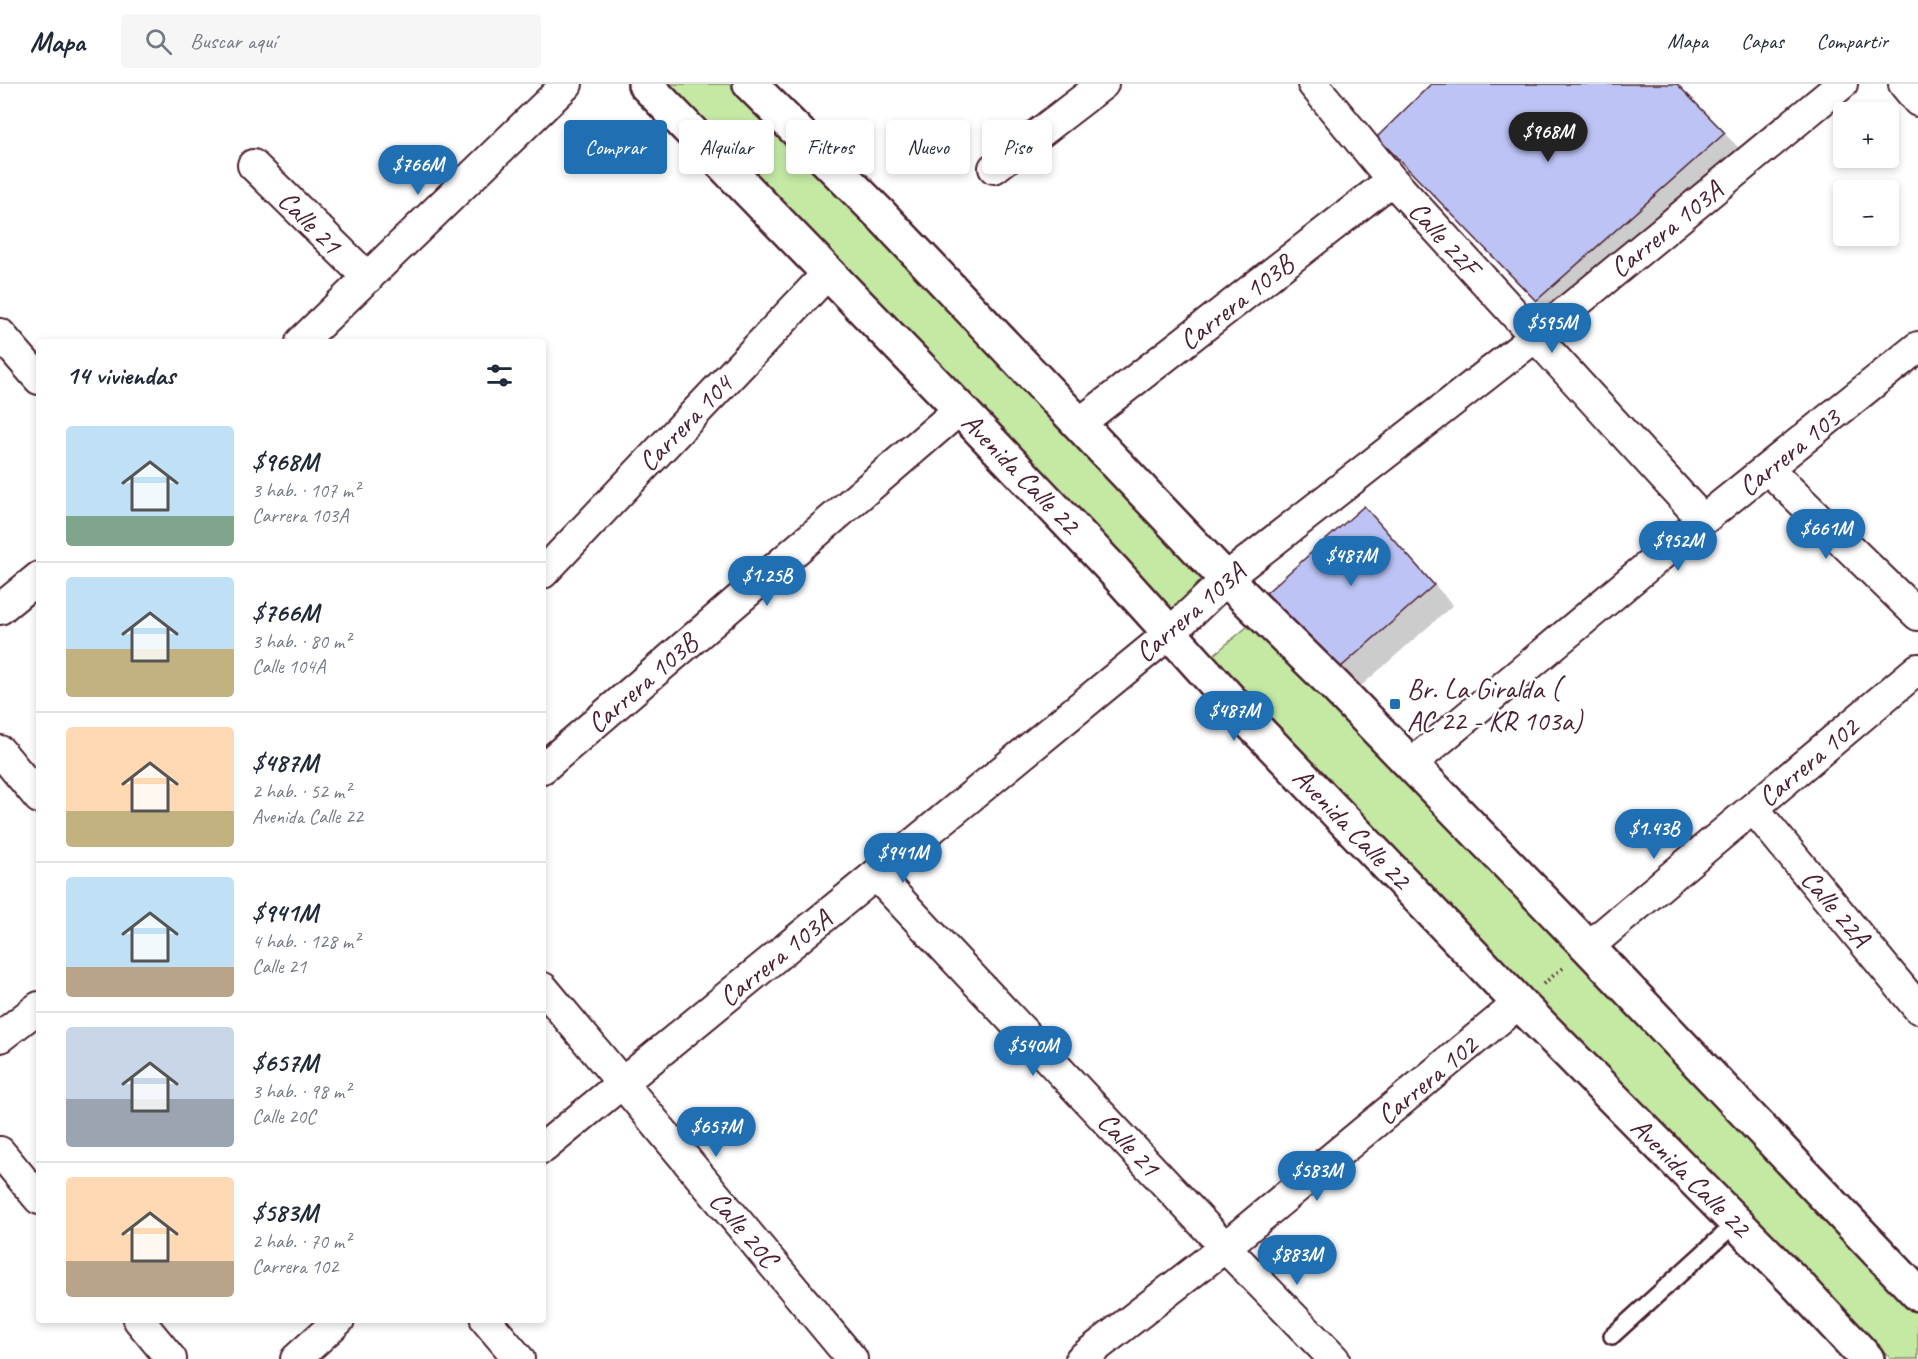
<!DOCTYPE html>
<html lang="es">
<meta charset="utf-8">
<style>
:root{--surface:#fff;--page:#f6f6f7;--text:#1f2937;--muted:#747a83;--line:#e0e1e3;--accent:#1f6fb2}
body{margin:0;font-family:Caveat,sans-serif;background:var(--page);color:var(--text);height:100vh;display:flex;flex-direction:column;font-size:22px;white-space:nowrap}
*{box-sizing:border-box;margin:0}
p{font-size:20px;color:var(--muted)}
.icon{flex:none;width:33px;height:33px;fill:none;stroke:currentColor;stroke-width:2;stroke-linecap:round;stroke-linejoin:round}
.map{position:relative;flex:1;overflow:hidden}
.panel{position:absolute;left:36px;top:255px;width:510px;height:984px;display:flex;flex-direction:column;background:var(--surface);border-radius:6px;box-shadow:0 3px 9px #0003}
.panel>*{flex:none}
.guide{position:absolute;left:564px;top:36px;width:570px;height:54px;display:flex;gap:12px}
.controls{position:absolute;left:1833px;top:18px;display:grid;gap:12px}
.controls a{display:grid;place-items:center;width:66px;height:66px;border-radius:6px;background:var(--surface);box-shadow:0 3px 9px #0003;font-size:30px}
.price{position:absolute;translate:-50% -51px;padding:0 14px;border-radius:21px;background:var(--accent);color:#fff;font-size:20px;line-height:39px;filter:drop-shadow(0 2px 3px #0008)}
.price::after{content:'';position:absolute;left:50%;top:36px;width:18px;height:14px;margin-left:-9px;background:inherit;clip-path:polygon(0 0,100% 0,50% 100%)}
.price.current{background:#222;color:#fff}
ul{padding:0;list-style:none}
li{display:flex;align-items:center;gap:18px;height:150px;padding:0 30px}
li+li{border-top:2px solid var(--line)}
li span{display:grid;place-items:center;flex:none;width:168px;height:120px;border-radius:6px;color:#555}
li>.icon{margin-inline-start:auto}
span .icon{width:72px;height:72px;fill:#fffc;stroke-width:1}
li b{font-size:26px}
h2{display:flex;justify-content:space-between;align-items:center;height:72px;padding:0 30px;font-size:26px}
.chip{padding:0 21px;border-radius:6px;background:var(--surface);box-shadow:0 3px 9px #0003;font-size:21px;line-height:54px}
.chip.current{background:var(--accent);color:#fff}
header{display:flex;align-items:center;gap:36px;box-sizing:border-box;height:84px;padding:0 30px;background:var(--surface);border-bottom:2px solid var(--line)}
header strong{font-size:28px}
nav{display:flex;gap:33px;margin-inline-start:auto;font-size:21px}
.search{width:420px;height:54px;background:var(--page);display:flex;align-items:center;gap:15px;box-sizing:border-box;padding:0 21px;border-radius:6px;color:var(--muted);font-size:22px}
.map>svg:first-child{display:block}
.green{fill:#c3e9a3;stroke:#868467;stroke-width:1.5}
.shadow{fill:#0003}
.building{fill:#bdc4f5;stroke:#4a1f2b;stroke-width:1.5}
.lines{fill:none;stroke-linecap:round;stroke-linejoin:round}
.lane-casing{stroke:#4a1f2b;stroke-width:20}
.street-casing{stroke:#4a1f2b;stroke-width:34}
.secondary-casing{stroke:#4a1f2b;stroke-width:38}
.path{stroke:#4a1f2b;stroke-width:4;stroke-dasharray:1.5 4.5;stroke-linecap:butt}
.lane{stroke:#fff;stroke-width:15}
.street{stroke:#fff;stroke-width:30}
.secondary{stroke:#fff;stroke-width:33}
.poi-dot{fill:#1f6fb2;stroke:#fff;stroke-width:2}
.labels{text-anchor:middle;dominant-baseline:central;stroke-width:5;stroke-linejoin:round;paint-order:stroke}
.street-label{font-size:28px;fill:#4a1f2b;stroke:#fff}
.poi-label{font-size:28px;fill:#4a1f2b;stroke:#fff;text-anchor:start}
</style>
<header>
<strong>Mapa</strong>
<div class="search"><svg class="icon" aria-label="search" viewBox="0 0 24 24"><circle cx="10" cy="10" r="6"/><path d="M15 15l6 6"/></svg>Buscar aquí</div>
<nav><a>Mapa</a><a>Capas</a><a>Compartir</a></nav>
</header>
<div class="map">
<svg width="1918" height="1275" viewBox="0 0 1918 1275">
<rect width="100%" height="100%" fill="#fff"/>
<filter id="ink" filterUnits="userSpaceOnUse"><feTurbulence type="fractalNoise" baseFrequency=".0167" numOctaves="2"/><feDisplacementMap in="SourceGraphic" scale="12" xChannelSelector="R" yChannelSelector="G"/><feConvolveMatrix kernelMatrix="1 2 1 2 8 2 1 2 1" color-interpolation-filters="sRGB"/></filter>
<g filter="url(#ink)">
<path class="green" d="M668,0h63l481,495 -41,36 -191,-207z
M1254,537l664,690v48h-27l-93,-98 -246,-249 -341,-355z"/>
<path class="shadow" d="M1433,0h242l75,75 -187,167 -184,-189z
M1364,424l89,97 -92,81 -92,-93z"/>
<path class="building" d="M1431,0h246l48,49 -189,168 -159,-164z
M1364,422l70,79 -93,82 -75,-74z"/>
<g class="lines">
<g class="lane-casing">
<path id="lane" d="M1612,1252l124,-113"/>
</g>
<g class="street-casing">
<path id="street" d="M1313,0l79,96 311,340
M1904,0l14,17
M253,81l115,113
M994,84l109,-84
M0,250l39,45
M301,258l266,-258
M1080,339l312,-243
M1768,385l150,146
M543,489l285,-300
M0,525l39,-32
M0,667l39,47
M1411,680l292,-244 215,-173
M543,684l417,-359
M1754,725l164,199
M876,791l349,372 109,112
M1588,863l330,-278
M543,904l309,371
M0,953l39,-30
M543,1064l627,-515 65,-62 300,-234 307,-253
M0,1068l39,47
M139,1236l32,39
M486,1236l33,39
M296,1275l43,-39
M1081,1275l144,-112 294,-244"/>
</g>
<g class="secondary-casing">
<path id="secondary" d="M645,0l315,325 153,161 137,152 269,281 276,279 72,77
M750,0l132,132 344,363 109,107 253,261 330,347"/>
</g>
<path class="path" d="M1543,900l20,-16"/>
<use href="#lane" class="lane"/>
<use href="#street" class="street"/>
<use href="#secondary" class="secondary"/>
</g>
</g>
<rect class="poi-dot" x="1389" y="614" width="12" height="12" rx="3"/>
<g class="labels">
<g class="street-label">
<text transform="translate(310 138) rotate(45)">Calle 21</text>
<text transform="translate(1666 145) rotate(-39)">Carrera 103A</text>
<text transform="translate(1444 154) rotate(48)">Calle 22F</text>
<text transform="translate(1236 218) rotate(-38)">Carrera 103B</text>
<text transform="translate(685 339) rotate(-46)">Carrera 104</text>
<text transform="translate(1789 368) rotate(-39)">Carrera 103</text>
<text transform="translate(1021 389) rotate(46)">Avenida Calle 22</text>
<text transform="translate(1190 528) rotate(-41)">Carrera 103A</text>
<text transform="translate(642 599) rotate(-41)">Carrera 103B</text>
<text transform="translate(1808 678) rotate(-40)">Carrera 102</text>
<text transform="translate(1352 744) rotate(46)">Avenida Calle 22</text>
<text transform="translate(1836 824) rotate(50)">Calle 22A</text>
<text transform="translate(775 874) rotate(-39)">Carrera 103A</text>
<text transform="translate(1427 996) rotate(-40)">Carrera 102</text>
<text transform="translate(1129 1060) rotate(47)">Calle 21</text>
<text transform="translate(1691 1093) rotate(45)">Avenida Calle 22</text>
<text transform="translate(744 1145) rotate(50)">Calle 20C</text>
</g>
<g class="poi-label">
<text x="1407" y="604">Br. La Giralda (<tspan x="1407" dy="32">AC 22 - KR 103a)</tspan></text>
</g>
</g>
</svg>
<div class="controls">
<a>+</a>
<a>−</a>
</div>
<b class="price current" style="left:1548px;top:79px">$968M</b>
<b class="price" style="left:418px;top:112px">$766M</b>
<b class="price" style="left:1552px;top:270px">$595M</b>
<b class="price" style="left:1826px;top:476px">$661M</b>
<b class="price" style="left:1678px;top:488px">$952M</b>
<b class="price" style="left:1351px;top:503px">$487M</b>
<b class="price" style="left:767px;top:523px">$1.25B</b>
<b class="price" style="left:1234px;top:658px">$487M</b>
<b class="price" style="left:1654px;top:776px">$1.43B</b>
<b class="price" style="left:903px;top:800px">$941M</b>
<b class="price" style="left:1033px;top:993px">$540M</b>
<b class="price" style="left:716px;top:1074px">$657M</b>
<b class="price" style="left:1317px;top:1118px">$583M</b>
<b class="price" style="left:1297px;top:1202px">$883M</b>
<div class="guide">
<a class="chip current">Comprar</a>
<a class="chip">Alquilar</a>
<a class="chip">Filtros</a>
<a class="chip">Nuevo</a>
<a class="chip">Piso</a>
</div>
<section class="panel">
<h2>14 viviendas<svg class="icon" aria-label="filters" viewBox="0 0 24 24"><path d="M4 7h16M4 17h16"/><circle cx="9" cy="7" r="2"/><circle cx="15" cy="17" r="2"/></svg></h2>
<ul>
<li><span style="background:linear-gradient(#bfe0f5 75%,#7fa58c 0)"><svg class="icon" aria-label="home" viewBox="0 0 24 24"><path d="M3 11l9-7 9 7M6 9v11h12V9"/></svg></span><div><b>$968M</b><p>3 hab. · 107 m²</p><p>Carrera 103A</p></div></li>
<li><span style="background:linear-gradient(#bfe0f5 60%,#c2b280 0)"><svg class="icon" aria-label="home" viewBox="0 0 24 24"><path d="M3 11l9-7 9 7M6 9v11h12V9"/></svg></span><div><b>$766M</b><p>3 hab. · 80 m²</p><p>Calle 104A</p></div></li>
<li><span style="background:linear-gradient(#ffd9b3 70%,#c2b280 0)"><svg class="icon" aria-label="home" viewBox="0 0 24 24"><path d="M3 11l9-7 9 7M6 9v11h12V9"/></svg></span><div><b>$487M</b><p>2 hab. · 52 m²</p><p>Avenida Calle 22</p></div></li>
<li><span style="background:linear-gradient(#bfe0f5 75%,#b9a48a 0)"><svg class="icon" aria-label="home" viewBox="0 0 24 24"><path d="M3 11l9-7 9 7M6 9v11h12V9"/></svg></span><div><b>$941M</b><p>4 hab. · 128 m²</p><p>Calle 21</p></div></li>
<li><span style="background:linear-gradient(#c9d6e8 60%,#9aa5b1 0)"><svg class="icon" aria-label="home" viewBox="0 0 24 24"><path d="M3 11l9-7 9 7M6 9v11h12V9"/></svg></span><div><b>$657M</b><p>3 hab. · 98 m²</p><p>Calle 20C</p></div></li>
<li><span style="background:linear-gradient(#ffd9b3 70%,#b9a48a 0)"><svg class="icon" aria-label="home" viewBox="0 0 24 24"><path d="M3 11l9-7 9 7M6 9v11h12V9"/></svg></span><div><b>$583M</b><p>2 hab. · 70 m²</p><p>Carrera 102</p></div></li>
</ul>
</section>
</div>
